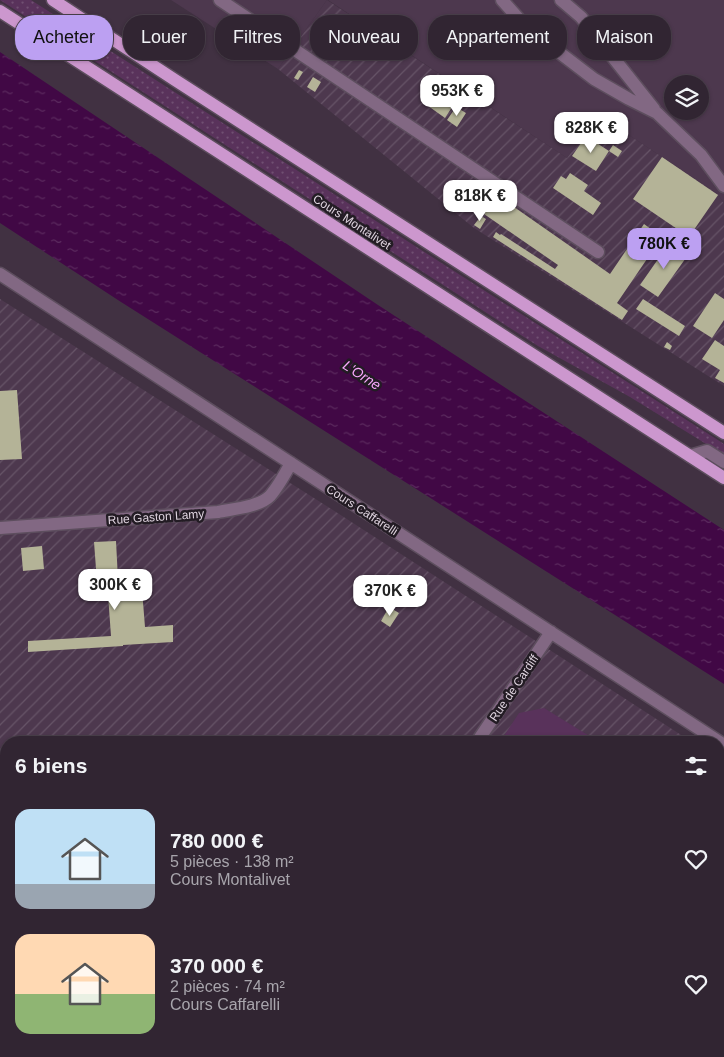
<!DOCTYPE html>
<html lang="fr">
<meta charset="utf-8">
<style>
:root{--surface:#312532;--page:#392d3a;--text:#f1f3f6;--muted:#a8a5ac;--line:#4c424d;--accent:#bca0f2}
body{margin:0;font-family:Helvetica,sans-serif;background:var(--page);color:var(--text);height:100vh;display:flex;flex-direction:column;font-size:19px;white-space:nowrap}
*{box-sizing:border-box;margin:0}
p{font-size:16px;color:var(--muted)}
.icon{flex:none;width:28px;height:28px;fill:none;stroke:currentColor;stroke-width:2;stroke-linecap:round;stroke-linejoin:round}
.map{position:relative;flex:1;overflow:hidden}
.panel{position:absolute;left:0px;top:736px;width:725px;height:321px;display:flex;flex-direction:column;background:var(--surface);border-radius:20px 20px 0 0;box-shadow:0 1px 4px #0004,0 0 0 1px var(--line)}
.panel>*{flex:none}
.banner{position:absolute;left:15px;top:15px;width:695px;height:45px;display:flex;gap:10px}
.tools{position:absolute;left:664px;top:75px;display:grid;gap:10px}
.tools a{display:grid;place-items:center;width:45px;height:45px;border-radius:50%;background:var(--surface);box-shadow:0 1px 4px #0004,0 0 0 1px var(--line);font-size:25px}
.price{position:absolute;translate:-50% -42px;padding:0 11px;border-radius:10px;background:#fff;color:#222;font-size:16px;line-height:32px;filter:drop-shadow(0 1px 2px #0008)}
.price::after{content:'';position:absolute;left:50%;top:30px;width:15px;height:11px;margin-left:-8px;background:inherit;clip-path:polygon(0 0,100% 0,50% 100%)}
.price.active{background:var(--accent);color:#111}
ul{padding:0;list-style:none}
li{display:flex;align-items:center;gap:15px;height:125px;padding:0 15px}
li span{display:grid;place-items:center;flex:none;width:140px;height:100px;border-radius:15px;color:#555}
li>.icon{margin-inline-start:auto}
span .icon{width:60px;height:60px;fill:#fffc;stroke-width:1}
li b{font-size:21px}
h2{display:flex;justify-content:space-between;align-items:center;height:60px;padding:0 15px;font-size:21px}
.tag{padding:0 18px;border-radius:20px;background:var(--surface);box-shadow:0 1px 4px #0004,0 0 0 1px var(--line);font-size:18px;line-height:45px}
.tag.active{background:var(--accent);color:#111}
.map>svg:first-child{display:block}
.built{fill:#4d384e;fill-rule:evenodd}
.industrial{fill:url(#industrial-furrows)}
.grass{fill:url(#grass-dots)}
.green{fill:#59325b}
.water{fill:url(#water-ripples)}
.building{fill:#b4b397}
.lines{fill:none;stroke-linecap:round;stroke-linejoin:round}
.minor-casing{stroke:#5d4e5e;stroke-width:15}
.major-casing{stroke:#5d4e5e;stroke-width:15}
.minor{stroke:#826883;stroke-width:12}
.major{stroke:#cc97ce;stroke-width:12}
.labels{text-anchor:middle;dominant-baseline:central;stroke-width:5;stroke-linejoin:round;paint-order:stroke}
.street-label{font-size:12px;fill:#dfd4df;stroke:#231c24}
.water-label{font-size:14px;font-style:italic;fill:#faa9fe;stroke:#231c24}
</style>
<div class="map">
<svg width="724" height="1057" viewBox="0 0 724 1057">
<defs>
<pattern id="industrial-furrows" width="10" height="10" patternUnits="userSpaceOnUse" patternTransform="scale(1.25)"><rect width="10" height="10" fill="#4d384e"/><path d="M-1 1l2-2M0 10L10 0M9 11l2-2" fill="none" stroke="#665467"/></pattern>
<pattern id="grass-dots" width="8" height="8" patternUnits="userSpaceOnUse" patternTransform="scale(1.25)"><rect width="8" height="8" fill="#59325b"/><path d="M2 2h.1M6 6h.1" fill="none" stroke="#704f72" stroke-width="1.8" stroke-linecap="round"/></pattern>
<pattern id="water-ripples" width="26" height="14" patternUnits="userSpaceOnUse" patternTransform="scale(1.25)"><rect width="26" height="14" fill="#410845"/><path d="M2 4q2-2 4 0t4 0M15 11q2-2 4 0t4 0" fill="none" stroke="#5c2b5f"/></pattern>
</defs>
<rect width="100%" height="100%" fill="#413142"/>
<path class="built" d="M171,0h156l-49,69z
M328,0h396v204l-6,-10 -121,-80 -30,44zM672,84h28v27h-28z"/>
<path class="industrial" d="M327,0l240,158 30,-44 121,80 6,10v182l-250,-158 -196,-159z
M0,299l336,213 356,230h-686v309h713v-291l5,3v294h-724z"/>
<path class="grass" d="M0,0h31l693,444v11l-94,-58 -92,-51z"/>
<path class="green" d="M544,708l55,34h-99l19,-29z"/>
<path class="water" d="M0,52l378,253 346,225v154l-603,-382 -121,-79z"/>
<path class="building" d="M299,70l4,2 -5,8 -4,-2z
M313,77l8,5 -6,10 -8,-5z
M437,83l21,15 -13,20 -21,-15z
M456,107l10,6 -9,14 -10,-7z
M586,136l23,15 -13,20 -24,-15z
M613,145l9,6 -4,6 -9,-6z
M662,157l56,38 -29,42 -56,-38z
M570,173l18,12 -4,6 17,12 -8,12 -40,-27 8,-12 5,3z
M497,195l113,79 34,-50 18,13 -45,66 11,8 -6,9 -129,-83 3,-5 4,3 1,-1 54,35 3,-4 -74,-51z
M481,216l5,3 -6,10 -6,-4z
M670,242l18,13 -30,42 -18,-12z
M715,293l9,6v21l-12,18 -19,-12z
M643,299l42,27 -6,10 -43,-27z
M715,340l9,6v37l-9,-5 5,-8 -18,-11z
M667,342l5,4 -2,4 -6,-3z
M17,390l5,69 -22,1v-69z
M116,541l2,38 23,-2 4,50 28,-2v17l-50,3v1l-95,6v-11l83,-5 -4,-55 -10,1 -3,-40z
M42,546l2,23 -21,2 -2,-23z
M389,607l10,6 -9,14 -9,-6z
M719,854l5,3v70l-5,8z
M330,1051h129l3,6h-43l-1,-3 -7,3h-79z"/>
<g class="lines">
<g class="minor-casing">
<path id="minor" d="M220,0l378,252
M502,0l24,27 68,52 35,20 28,14 44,42 23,31
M561,0l20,17 73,92
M0,274l724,471
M690,456l17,-5 17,11
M0,528l218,-16c15,-3 41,-5 52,-16 8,-9 15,-22 21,-33
M477,742l74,-110
M266,1057l4,-6"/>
</g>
<g class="major-casing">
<path id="major" d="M53,0l122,80 549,353
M0,11l724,467"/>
</g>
<use href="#minor" class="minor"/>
<use href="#major" class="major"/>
</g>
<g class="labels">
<g class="street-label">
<text transform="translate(352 222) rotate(33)">Cours Montalivet</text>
<text transform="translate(362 510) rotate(33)">Cours Caffarelli</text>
<text transform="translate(156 517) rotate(-4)">Rue Gaston Lamy</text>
<text transform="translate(514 688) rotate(-56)">Rue de Cardiff</text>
</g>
<g class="water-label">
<text transform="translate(362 375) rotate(33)">L'Orne</text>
</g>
</g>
</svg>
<div class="tools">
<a><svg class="icon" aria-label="layers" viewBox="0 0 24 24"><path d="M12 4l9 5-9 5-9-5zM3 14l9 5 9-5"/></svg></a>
</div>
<b class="price" style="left:457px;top:117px">953K €</b>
<b class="price" style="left:591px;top:154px">828K €</b>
<b class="price" style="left:480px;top:222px">818K €</b>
<b class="price active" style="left:664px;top:270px">780K €</b>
<b class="price" style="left:115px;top:611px">300K €</b>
<b class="price" style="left:390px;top:617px">370K €</b>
<div class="banner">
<a class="tag active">Acheter</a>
<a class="tag">Louer</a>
<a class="tag">Filtres</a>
<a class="tag">Nouveau</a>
<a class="tag">Appartement</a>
<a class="tag">Maison</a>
</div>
<section class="panel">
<h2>6 biens<svg class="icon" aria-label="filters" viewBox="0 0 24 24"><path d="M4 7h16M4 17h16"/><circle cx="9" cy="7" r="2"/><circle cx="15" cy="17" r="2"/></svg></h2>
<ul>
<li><span style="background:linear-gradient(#bfe0f5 75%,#9aa5b1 0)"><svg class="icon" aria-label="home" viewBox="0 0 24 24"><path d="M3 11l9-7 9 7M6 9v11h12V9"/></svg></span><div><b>780 000 €</b><p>5 pièces · 138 m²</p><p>Cours Montalivet</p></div><svg class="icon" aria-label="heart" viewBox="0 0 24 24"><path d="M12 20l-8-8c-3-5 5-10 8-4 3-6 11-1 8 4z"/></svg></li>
<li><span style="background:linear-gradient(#ffd9b3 60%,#8fb573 0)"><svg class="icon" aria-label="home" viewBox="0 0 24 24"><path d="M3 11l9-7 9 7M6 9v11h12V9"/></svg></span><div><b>370 000 €</b><p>2 pièces · 74 m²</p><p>Cours Caffarelli</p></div><svg class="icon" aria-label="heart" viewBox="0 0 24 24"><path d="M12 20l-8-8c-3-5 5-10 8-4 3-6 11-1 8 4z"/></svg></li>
</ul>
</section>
</div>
